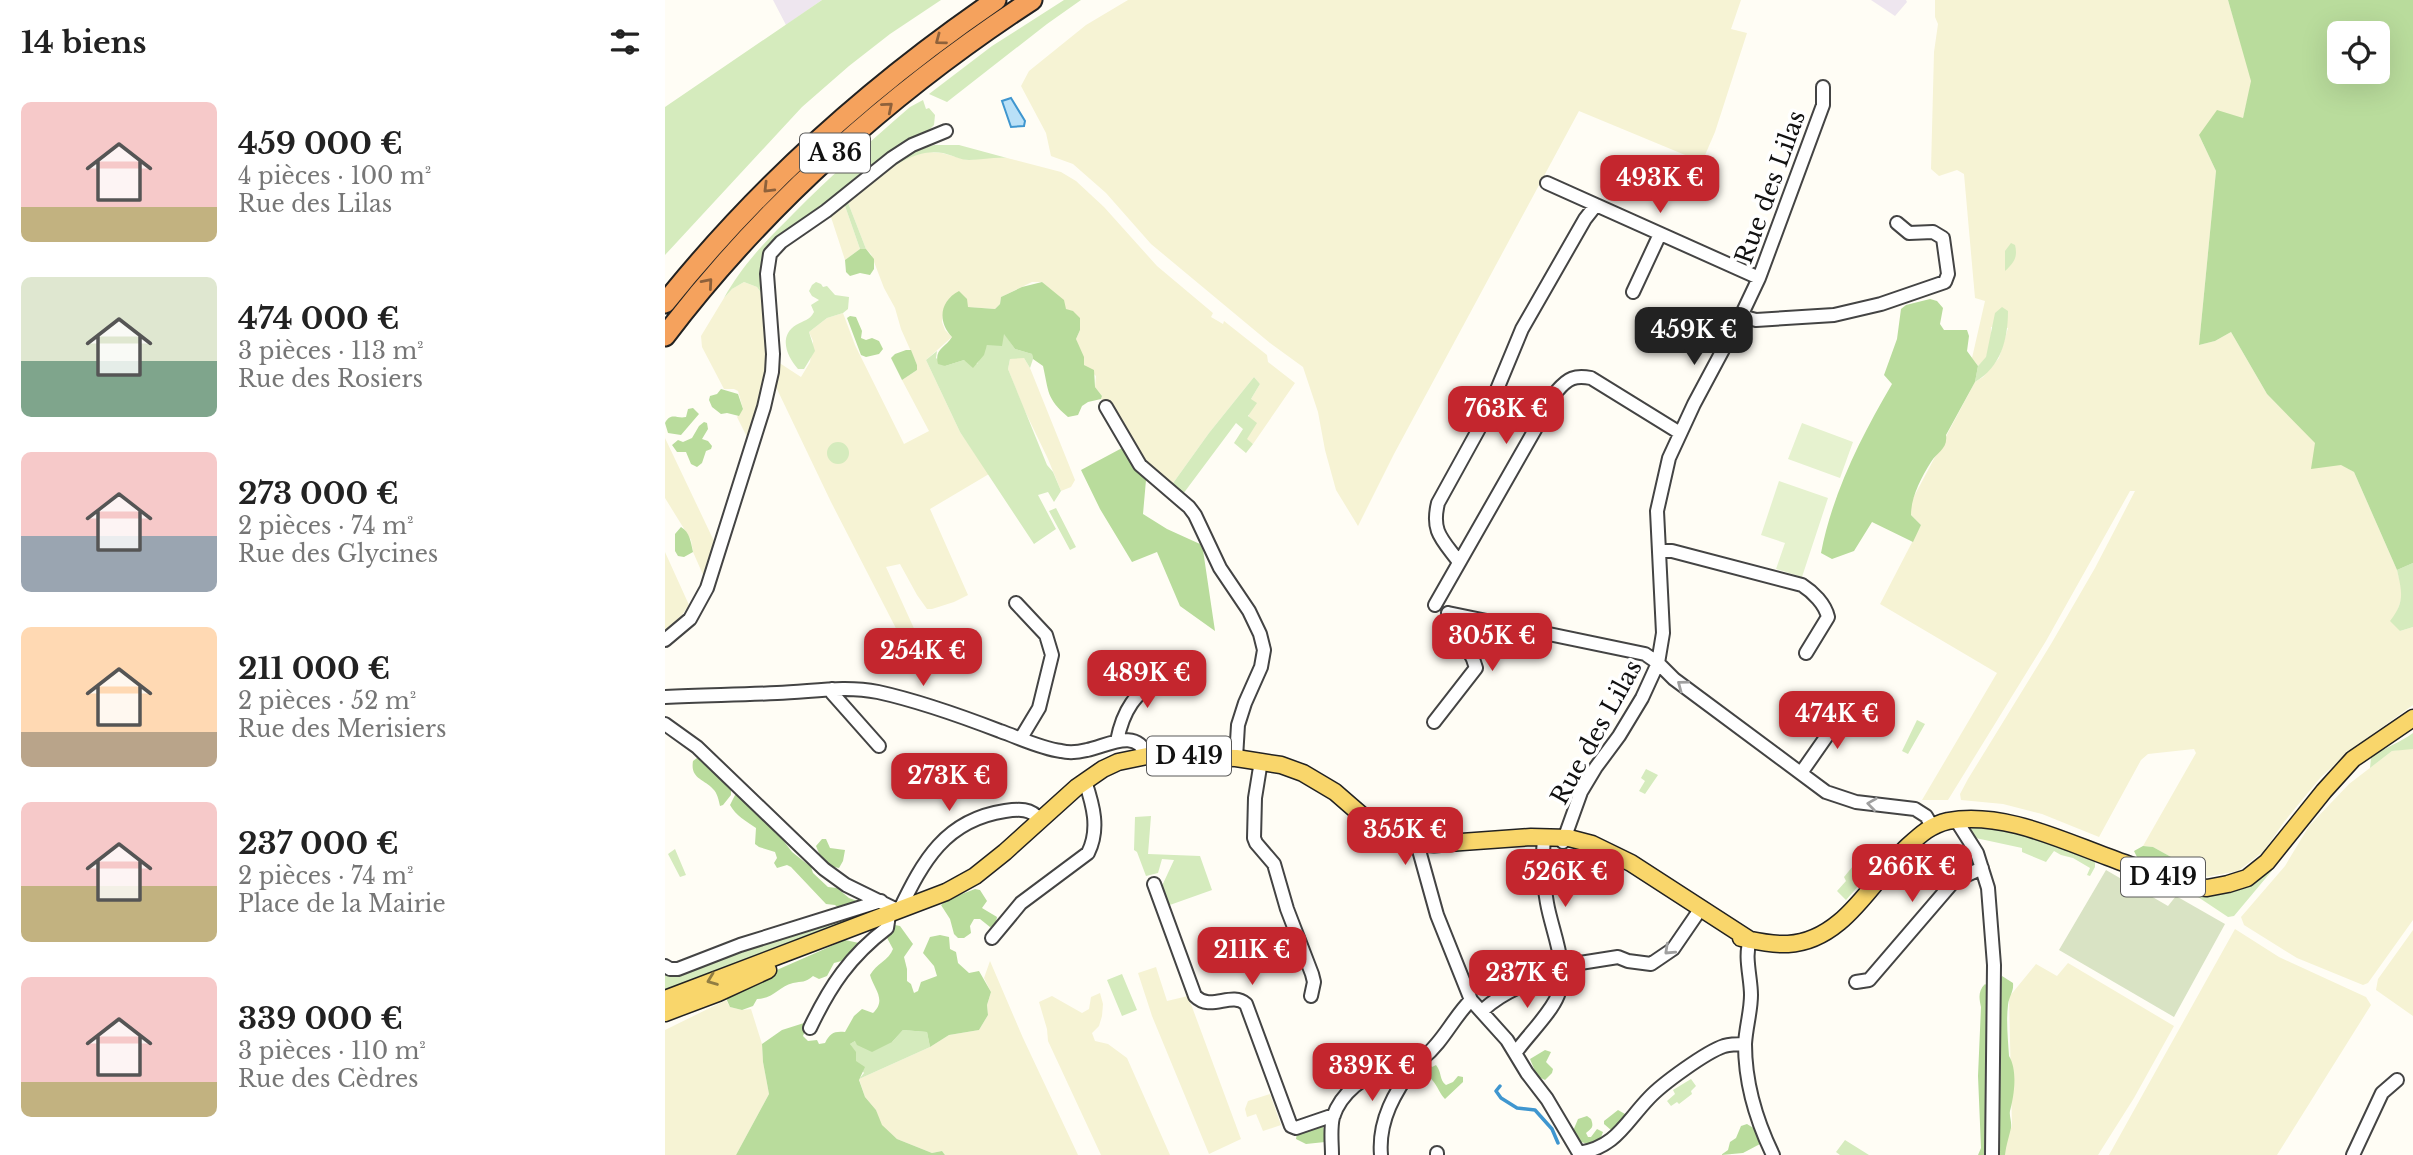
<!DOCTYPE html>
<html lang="fr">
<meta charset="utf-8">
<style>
:root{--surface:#fff;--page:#f6f6f6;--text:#222;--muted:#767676;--accent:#c4262e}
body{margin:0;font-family:"Libre Baskerville",serif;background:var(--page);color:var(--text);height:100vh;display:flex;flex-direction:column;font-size:26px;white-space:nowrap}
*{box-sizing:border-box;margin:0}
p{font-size:23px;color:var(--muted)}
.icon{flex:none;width:38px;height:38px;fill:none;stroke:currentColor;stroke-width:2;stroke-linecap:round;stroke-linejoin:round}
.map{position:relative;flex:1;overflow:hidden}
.side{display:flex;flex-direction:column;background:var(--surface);width:665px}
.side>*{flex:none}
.tools{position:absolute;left:1662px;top:21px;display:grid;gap:14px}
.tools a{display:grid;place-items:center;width:63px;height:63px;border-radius:10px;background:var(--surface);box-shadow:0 7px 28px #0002;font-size:35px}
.price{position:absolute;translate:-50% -60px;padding:0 16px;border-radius:14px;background:var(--accent);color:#fff;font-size:23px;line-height:46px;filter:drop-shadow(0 2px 4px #0008)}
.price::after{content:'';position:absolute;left:50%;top:42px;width:21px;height:16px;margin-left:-10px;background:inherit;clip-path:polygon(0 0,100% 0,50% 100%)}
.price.on{background:#222;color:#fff}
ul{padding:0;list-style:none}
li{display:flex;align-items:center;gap:21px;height:175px;padding:0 21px}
li span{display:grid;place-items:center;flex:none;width:196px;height:140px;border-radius:10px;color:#555}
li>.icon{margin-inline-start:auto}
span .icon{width:84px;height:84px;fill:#fffc;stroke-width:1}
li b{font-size:30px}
h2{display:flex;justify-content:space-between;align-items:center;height:84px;padding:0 21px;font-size:30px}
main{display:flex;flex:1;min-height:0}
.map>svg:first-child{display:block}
.industrial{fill:#eee6ef}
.farmland{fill:#f6f3d4}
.green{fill:#d5ebbd}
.forest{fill:#b9dc9c;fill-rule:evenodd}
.cemetery{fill:#d9e3c4}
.pitch{fill:#e6f2cf}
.water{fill:#b9e0f7;stroke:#3f96cf;stroke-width:2}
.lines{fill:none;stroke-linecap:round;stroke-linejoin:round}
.stream{stroke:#3f96cf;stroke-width:3.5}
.minor-casing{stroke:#444;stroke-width:16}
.major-casing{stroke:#222;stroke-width:19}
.highway-casing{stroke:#222;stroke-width:23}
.minor{stroke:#fff;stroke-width:12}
.major{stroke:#f9d66b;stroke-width:16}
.highway{stroke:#f5a25d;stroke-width:19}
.oneway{stroke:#8e613b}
.oneway2{stroke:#a0a0a0}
.oneway3{stroke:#917d42}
.labels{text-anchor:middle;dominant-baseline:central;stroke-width:7;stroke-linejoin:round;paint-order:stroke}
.shield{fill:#fff;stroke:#585858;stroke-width:2}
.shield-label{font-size:23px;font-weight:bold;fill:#111}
.street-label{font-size:24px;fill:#111;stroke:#fff}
</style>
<main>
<section class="side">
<h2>14 biens<svg class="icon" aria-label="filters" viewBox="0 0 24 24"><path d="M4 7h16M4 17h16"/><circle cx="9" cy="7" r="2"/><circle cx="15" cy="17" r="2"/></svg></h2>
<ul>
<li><span style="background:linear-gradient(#f6c9c9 75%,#c2b280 0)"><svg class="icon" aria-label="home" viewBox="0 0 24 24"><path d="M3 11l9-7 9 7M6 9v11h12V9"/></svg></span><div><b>459 000 €</b><p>4 pièces · 100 m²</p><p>Rue des Lilas</p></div></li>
<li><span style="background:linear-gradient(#dfe7d0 60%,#7fa58c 0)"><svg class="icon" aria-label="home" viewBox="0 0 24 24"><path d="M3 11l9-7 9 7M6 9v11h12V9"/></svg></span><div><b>474 000 €</b><p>3 pièces · 113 m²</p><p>Rue des Rosiers</p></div></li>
<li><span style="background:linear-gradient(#f6c9c9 60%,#9aa5b1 0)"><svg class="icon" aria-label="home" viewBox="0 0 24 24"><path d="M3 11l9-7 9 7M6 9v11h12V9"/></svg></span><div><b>273 000 €</b><p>2 pièces · 74 m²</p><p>Rue des Glycines</p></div></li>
<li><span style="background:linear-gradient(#ffd9b3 75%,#b9a48a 0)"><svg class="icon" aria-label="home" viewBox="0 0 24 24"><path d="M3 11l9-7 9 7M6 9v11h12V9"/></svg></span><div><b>211 000 €</b><p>2 pièces · 52 m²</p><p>Rue des Merisiers</p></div></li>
<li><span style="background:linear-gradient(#f6c9c9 60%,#c2b280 0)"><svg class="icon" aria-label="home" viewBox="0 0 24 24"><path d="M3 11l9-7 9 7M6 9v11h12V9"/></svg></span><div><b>237 000 €</b><p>2 pièces · 74 m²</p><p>Place de la Mairie</p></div></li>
<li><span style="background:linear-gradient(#f6c9c9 75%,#c2b280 0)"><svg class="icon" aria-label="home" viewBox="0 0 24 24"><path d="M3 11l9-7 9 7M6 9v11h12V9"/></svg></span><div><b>339 000 €</b><p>3 pièces · 110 m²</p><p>Rue des Cèdres</p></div></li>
</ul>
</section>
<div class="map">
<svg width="1748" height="1155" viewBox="0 0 1748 1155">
<rect width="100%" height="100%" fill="#fffdf5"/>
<path class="industrial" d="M108,0h49l-36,25z
M1206,0h35l1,2 -12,14z"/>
<path class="farmland" d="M463,0h613l-10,29 16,4 -32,99 -13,30 -123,-51 -185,343 -36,72 -22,-36 -11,-40 -7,-38 -15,-45 -33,-24 -119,-99 -45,-51 -33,-29 -22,-8 -5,-23 -25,-47 8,-15 57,-46z
M1270,0h293l24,81 -9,37 -44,17 17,36 -17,174 16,-4 16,-9 36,62 49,49 26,22 12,7 43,98 6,24 -6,18 3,19 13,-4v78l-57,41 -35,31 -37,45 -20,29 -26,20 -32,6 1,-1 -23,-7 -2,-6 -29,-16 -10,-1 53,-93 -2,-4 -46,5 -7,6 -42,77 -57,-23 -39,-10 -42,-4 -1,-6 8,-15 83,-135 44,-76 40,-77h-5l-84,150 -98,159h-26l75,-127 -117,-69 41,-79 -10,-10v-13l64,-120 8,-5 16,-19 9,-30 -17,-1v14l-5,17 -8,8 -6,-8 13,-57 -10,-3 -11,-124 -7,-4 -18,6 -8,-7 3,-117 4,-28 -3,-7z
M263,152l14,1 25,7 25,-3 15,1 54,14 15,9 28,26 53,59 56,47 -2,4 12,7 1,-3 43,34 1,7 27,21 -42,61 -7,-5 5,-40 9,-15 -6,-7 -45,56 -38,53 -25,-22 -36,-57 -9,-8 1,-3 -7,-9 1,-11 -12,-11 -8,-26 4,-9 -14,-21 -24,-27h-10l-31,15 -1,7 -5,5 -27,-2 -25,7 -1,8 3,8 7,7 -26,23 34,72 29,42 -59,35 38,86 -14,7 -22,7h-5l-10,-14 -17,-31 -14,3 31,68 -14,7 -72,-140 -55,-115 2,-25 23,15 9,-15 3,-21 -4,-9 18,-14 16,-5 12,32 49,99 25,-13 -27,-51 15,-10v-5l-16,-36 -6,-21 -11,-20 -13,-34 -5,-5 -19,-49 45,-33 21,-12z
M179,203l16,46 -15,11 -15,-46z
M79,282l13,5 5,7 7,45 -4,47 -17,53 -11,-22 6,-8 -5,-18 -4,-2h-10l-22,-42 -1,-11 23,-38 8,-9z
M350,358h9l6,10 45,112 -4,7 -10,4 -13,-32 -25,-52 -15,-38 2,-10z
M0,438l49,103 -10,36 -11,-25 -2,-12 -26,-42z
M0,552l24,53 -7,10 -17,16z
M1746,748l2,1v171l-45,63 -5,2 -66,-27 -53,-33 -3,-8 44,-51 24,-40 40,-42 43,-33z
M1570,929l44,28 87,40 5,8 -94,150h-168z
M1748,930v86l-37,-26 2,-11z
M325,961l33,77 55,117h-133l-3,-4 -10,2 -35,-14 -16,-14 -5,-15 -11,-13 -6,-18 71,-32 19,-12 30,-5 9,-15 -1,-10 4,-13 -7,-14z
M1403,963l106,63 -40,72 -36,57h-93l1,-16 6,-13 -3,-129 27,-33 21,12z
M491,967l11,34 21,-5 53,143 -32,15 -57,-138 -14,-43z
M435,993l3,11 -1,12 -3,10 -7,7 3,8 13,3 19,14 43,97h-69l-53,-114 -1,-12 -8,-27 13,-6 30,17 7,-4 2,-12z
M61,1000l4,7 12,3 9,-1 11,35 1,18 6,32 -33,61h-71v-125z
M605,1094l11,31 -18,6 -7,-17 -9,3 -2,-8 3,-8z"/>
<path class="green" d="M157,0h119l-51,34 -41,32 -47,41 -137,148v-148z
M399,0h17l-34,24 -100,78 -18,-8 63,-48z
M258,100l3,9 3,-1 6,7 -1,10 -6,6 -158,113c-13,22 -7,26 -8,50l-5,-7 -13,-5 -12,7 -8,9c19,-34 42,-57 69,-84 37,-38 77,-72 117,-107z
M269,145h25l48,13c-13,-1 -24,2 -38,2 -9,0 -17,-5 -26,-7 -29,-5 -51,15 -73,30 20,-17 38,-31 64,-38z
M182,200l19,49h-6l-16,-46z
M1346,243l4,2c3,12 -1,18 -10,26v-20z
M151,282l5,2 2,3 4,-1 8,9 14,2 -1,12 -5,4 -16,5 -18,14 6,19 -11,18h-6c-11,-12 -20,-33 -2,-44 8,-5 13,-4 18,-13l-3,-7 8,-5 -7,-4 -3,-5 3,-6z
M1337,307l6,4c0,28 -7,56 -33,71l3,-16 8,-9 9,-44z
M339,333l11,16 17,5 1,5 -3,9 -6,-10 -14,1 -2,10 39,96 6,7 8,19 -7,11 -6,-10 -10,3 18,34 -22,15 -74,-112 -34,-72 11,-9 -1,7 9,8 19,-6 13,4 10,-19z
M589,377l6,7 -9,15 6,4 -9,13 9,7 -10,16 6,5 -7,9 -12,-10 9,-14 -7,-6 -53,71 -12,-8 38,-53z
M162 453a11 11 0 1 1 22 0a11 11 0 1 1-22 0Z
M391,508l20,39 -6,3 -21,-39z
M1748,563v64l-13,4 -10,-10c15,-19 12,-29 7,-51z
M1252,720l8,4 -17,30 -6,-3z
M1748,733v16l-21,2 -22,17 1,-10c13,-11 29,-15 42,-25z
M981,769l12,6 -13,19 -6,-3 6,-10 -4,-3z
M486,816l-3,38 52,2 12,34 -45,16 -6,-18 13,-28 -12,-1 -4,14 -12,3 -9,-24 -3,-2 1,-33z
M1315,824l56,13 59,22v8l-5,9 -3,-1 3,-7 -17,-10 -12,-3 -7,-4 -8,11 -24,-10v-4l-51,-11 -3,-6 6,-5z
M10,849l11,26 -6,2 -12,-23z
M1188,866l4,3 4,-2 8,7 -23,26 -9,-9 9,-10 -2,-4z
M1610,867l-41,49 -6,1 -30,-20 2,-2c34,-2 49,-6 75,-28z
M202,909l3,5 -205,80v-21l7,3 35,-11 140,-51z
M457,974l15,36 -15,6 -15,-36z
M238,1030l24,2 3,15 -71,32 5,-6 -9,-12 -5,-17 5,-3 37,1z
M1026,1079l5,7 -5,5 1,3 -13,10 -2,-2 -6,4 -4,-5 8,-7 -2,-4z
M1180,1140l24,15h-29l-4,-3z"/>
<path class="forest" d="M1563,0h185v563l-16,7 -43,-98 -13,-7 -30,4 4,-26 -48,-49 -36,-62 -16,9 -16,4 17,-174 -17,-36 18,-25 26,8 8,-37zM1713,33v39h-38v-39z
M195,249h6l8,10v10l-4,6 -10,-2 -10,3 -4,-4 -1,-12z
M377,282l22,18 2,9 7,2 7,7v12l-4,9 8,18v8l10,5 1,17 7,9 -1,3 -13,3 -6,4 -4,9 -10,2c-22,-19 -19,-25 -25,-51l-10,-7 -1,-5 -17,-5 -11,-15 -2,12 -15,-1 -3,10 -11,13 -9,-8 -19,6 -7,-2c-4,-15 7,-16 14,-27 -15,-16 -12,-36 7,-46l8,8 1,8 27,2 5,-5 1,-7 21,-10z
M1265,299l7,2 6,7 -3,16 4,6h23l2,6 -2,15 11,15 -3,16 -29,53c2,14 -9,17 -15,27 -10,16 -20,35 -20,53l10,10 -8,17 -41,-20 -18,29 -22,8 -11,-6c11,-59 41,-118 71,-169l-8,-9 13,-36 4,-30 5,-4z
M185,316l6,1 6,14 -1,7 5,2 6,-2 7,3 4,8 -4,5 -13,3 -5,-2 -14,-37z
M241,350h5l6,15v5l-15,10 -11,-22 4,-4z
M56,389l17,5 5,15 -4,7 -12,-3 -6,1 -9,-7 -3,-7 1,-4 7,-2z
M28,408l6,6 -18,21 -13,-2 -3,-10c6,-11 11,-4 21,-6l2,-8z
M39,422l3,1 1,6 -6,10 6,2 4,5 -1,3 -5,2 -4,12 -5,4 -6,-3 -5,-12h-9l-5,-7 6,-5 5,2 9,-4 7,-12z
M457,448l24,32 -3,34 24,15 33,15 3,6 12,81 -35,-25 -23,-54 -25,10 -32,-53 -19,-39z
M16,527c9,5 10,16 12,25l-9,5 -6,-1 -3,-5v-17z
M32,758h5l29,29v8l-8,10 -3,1c-1,-5 -3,-14 -7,-17 -9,-10 -23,-10 -20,-28z
M75,794l34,34 18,24 19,15 2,6 15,14 9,1 12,10 11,4 -20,7 -5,-4 -9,-1 -35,-37 -4,-2 -10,3 -3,-5 3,-5 -2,-6 -16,-5 -4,-3 1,-16c-10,-7 -20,-12 -26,-23l5,-10z
M157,839h4l4,9 15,2 -2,11 -4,7c-14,-2 -18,-9 -23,-22z
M1478,846l10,1 29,16 3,8 -6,4 -42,-18 -3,-6z
M310,889l5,1 7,11 -5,7 15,9 -2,9 -5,1 -10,-8h-6l-4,7 1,7 -7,5h-6l-4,-4 -4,-15 -9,-14 8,-6z
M230,925l5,1 13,18 -9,13 3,12v12l4,3 3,9 4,-2 3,-9 16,-6 -3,-10 -11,-13 7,-16 10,-2 9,2 1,12 6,3 2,11 11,10 10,-2 12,21 -4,13 1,10 -9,15 -30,5 -19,12 -3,-15 -24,-2 -11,12 -20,10 -15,-7 -2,-4 -5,3 6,8v9l9,6 -6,13 6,17 11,13 6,15 15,14 35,14 10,-2 3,4h-209l33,-61 -6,-32 -1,-18 20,-14 22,-7 1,8 -2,5 5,5 9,-1 2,4 6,-1c5,-10 9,-12 20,-11l9,-16 8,-7 11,4c14,-13 1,-24 -3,-38 6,-11 19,-15 23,-26l-7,-13 3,-7z
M180,940l14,3 1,3 -11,13 -15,4 -7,13 -8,3 -6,-3c-8,7 -11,5 -20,7 -15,4 -18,15 -36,16l-4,7 -11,4 -12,-3 -5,-11 11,-8z
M1337,976l11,7c1,9 -4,13 -5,22 -2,16 0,35 1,51 9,15 5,40 1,55 -1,5 2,11 1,17 -2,9 -5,17 -6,27h-9v-25l3,-11 -3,-6 3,-130z
M1320,984l5,4 -3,18 4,27 -5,23 5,13 -2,86h-11l3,-7 -3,-72 3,-69c-2,-9 -3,-16 4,-23z
M880,1050l6,2 -5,10 7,7 -1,4 -7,7 -8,-4 -7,-17z
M764,1064l3,3 4,-2c6,7 3,15 10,20l7,-3 5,-6 5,1v5l-18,17c-5,-5 -7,-12 -12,-18 -4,-5 -8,-6 -11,-12l2,-3z
M953,1110l7,4v4l-8,11 -6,1 -7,-6v-3z
M922,1116l4,3c3,8 1,9 -5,14l2,4h3l6,-8 6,3 -3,8 -8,5 -11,-3 -8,-11 5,-12z
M658,1124l1,8 4,2 -3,8 -19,2 -10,-5 1,-6z
M1082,1124l8,5 5,15 -17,9 -22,2 7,-5 2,-8 6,-4 5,-12z"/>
<path class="cemetery" d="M1441,870l62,36 8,-10 49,28 -51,93 -115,-67z"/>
<path class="pitch" d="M1137,423l51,19 -13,36 -52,-19z
M1114,481l49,17 -26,79 -26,-8 9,-26 -24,-8z"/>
<path class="water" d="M346,98l14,23 -1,5 -13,1 -9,-26z"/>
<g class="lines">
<path class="stream" d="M835,1086l-4,5 5,7 16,10 18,2 17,19 6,14"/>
<g class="minor-casing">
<path id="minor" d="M882,183l212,95
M968,292l27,-58
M1076,316l15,4 78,-5 47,-11 64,-22 3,-8 -5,-36 -10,-6 -24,1 -12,-10
M441,407l34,58 49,42 6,8 25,53 29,43 11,23 4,16 -3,17 -16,36 -7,22 -2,33
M994,551h13l130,34c11,7 23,19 26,32l-22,36
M794,562c-17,-23 -28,-30 -21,-59l48,-87 36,-87 63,-110 11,-14
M351,603l30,32 6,20 -13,53 -18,30
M770,605l122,-214c11,-13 18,-16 34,-13l89,55
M783,613l197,41 13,9 16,16 152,113 30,10 59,7 11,7 6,10
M0,640l25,-21 17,-31 57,-181 8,-35 1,-18 -6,-80 3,-20 11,-12 45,-31 66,-53 20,-13 34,-14
M167,689v4l47,53
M0,697c37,-2 75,-2 112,-4 34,-1 67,-8 101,-1 41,9 83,24 122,39 20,7 40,17 61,20 8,2 18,1 26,-1 20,-4 50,-23 60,6
M769,722l42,-54 -3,-9 -25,-46
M0,724l32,23 127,122 22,16 53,26c24,-50 46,-91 106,-100 14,-2 26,-3 35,9
M452,741c7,-36 20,-46 46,-70
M596,761l-6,37 -1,40 2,5 18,21 13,45 25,65 2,8 -3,14
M1136,773l44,-63
M1291,820l21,33 11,35 6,77 -2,190
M898,842l18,-50 15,-25 23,-31 23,-38 16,-35 5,-30 -6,-122 12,-53 25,-54 47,-88 18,-38 64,-173v-18
M752,843l20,72 34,85 36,40 20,33 20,26 32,54
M489,884l41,112c16,16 36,-5 51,8l45,122 5,2 38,-13
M327,938l29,-35 67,-50c12,-24 5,-48 -3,-72
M1085,940c-6,17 1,37 1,55 0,16 -5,32 -6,49 0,39 11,76 28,111
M0,966l5,3h8l62,-24 141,-44
M896,966l57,-9 10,4 23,3 22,-15 24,-35
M1191,982l13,-2 85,-99 28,-13
M818,1010c20,-18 50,-32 78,-34
M145,1028c20,-42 40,-72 77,-100l2,-13
M851,1052c12,-17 35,-39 42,-57 11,-29 -6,-63 -11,-92 -4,-22 -5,-43 -3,-65
M914,1153c37,-6 46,-30 70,-55 13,-14 57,-46 75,-52 7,-2 14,-2 21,-2
M667,1155c0,-12 -2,-26 1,-38 8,-24 31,-42 55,-48 12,-4 25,-2 35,-11 20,-16 30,-40 48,-58
M716,1155c-3,-35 14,-63 34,-91
M772,1155v-2
M1688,1155l29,-62 15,-13"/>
</g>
<g class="major-casing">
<path id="major" d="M1076,938c15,3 31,7 47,6 56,-3 84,-64 120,-98 13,-12 23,-21 40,-25 53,-10 111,18 160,36 26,10 54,19 80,29l19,2 21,-4 19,-6 20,-16 57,-71 29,-32 60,-41
M0,999l281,-107 29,-16 30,-24 72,-65 26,-18 15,-7 29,-6 89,2 45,7 22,8 32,19 46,40 25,10 28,2 97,-7 38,1 23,6 39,19 119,77
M0,1013l53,-20 50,-23"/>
</g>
<g class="highway-casing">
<path id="highway" d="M0,303c94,-117 207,-218 331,-303
M0,336c100,-132 229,-246 367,-336"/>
</g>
<use href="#minor" class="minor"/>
<use href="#major" class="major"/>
<use href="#highway" class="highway"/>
</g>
<defs><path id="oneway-chevron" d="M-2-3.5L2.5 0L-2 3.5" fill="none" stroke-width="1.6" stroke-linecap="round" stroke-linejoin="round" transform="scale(1.75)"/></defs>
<g class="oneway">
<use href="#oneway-chevron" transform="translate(275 40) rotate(143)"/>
<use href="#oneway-chevron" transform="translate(223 107) rotate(-40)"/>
<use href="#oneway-chevron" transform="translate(103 188) rotate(135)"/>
<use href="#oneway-chevron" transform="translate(43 283) rotate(-49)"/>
</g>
<g class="oneway2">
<use href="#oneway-chevron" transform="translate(1017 685) rotate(-143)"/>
<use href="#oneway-chevron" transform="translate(1207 804) rotate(-172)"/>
<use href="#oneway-chevron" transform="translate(1004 950) rotate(137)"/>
</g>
<use class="oneway3" href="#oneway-chevron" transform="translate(47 980) rotate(159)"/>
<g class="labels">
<g class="shield">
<rect x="135" y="133.5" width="70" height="39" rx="5"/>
<rect x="482" y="736.5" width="84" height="39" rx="5"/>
<rect x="1456" y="857.5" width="84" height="39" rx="5"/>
</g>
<g class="shield-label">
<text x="170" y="153">A 36</text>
<text x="524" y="756">D 419</text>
<text x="1498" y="877">D 419</text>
</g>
<g class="street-label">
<text transform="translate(1105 187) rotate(-70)">Rue des Lilas</text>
<text transform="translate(931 732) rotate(-61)">Rue des Lilas</text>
</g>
</g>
</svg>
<div class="tools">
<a><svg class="icon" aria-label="locate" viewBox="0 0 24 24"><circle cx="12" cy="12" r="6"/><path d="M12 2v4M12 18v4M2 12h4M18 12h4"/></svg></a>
</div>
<b class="price" style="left:995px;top:215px">493K €</b>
<b class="price on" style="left:1029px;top:367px">459K €</b>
<b class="price" style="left:841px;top:446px">763K €</b>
<b class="price" style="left:827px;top:673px">305K €</b>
<b class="price" style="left:258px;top:688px">254K €</b>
<b class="price" style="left:482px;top:710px">489K €</b>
<b class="price" style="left:1172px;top:751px">474K €</b>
<b class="price" style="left:284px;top:813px">273K €</b>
<b class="price" style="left:740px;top:867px">355K €</b>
<b class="price" style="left:1247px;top:904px">266K €</b>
<b class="price" style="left:900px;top:909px">526K €</b>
<b class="price" style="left:587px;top:987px">211K €</b>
<b class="price" style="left:862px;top:1010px">237K €</b>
<b class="price" style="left:707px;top:1103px">339K €</b>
</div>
</main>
